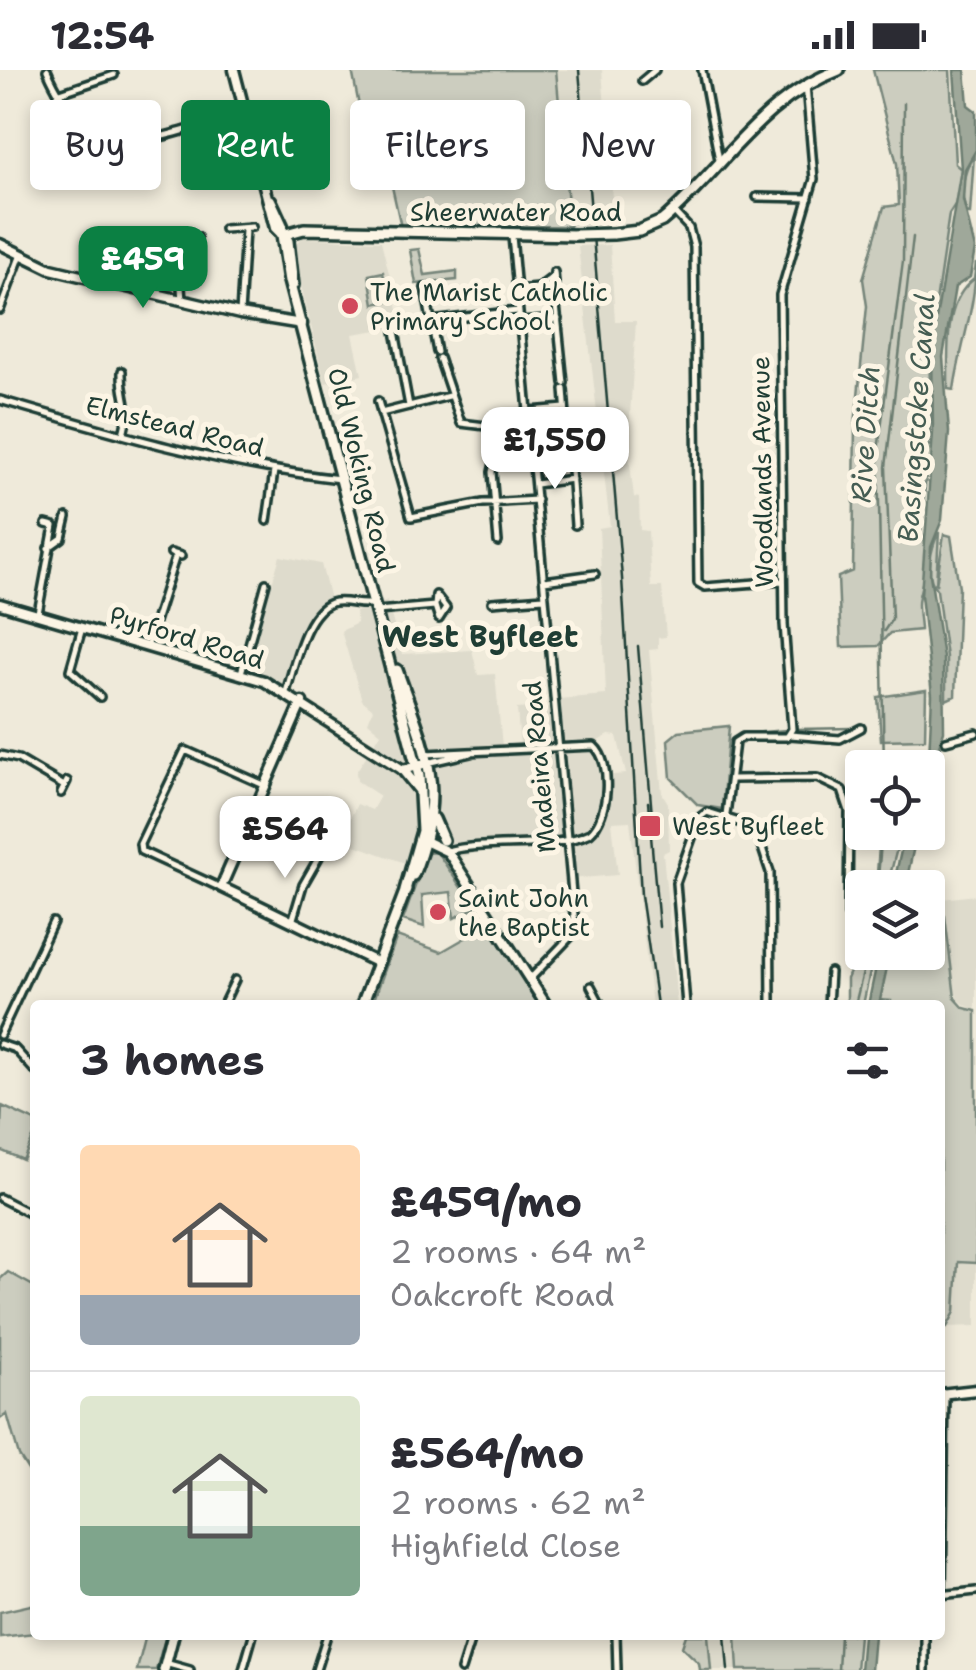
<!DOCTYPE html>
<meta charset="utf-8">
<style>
:root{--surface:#fff;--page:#f2f2f3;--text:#2b2b33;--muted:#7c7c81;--line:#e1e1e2;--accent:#0b8043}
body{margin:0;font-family:"Shantell Sans",sans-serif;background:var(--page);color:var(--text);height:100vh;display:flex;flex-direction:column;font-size:38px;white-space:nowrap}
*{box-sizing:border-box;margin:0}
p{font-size:32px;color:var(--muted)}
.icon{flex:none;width:55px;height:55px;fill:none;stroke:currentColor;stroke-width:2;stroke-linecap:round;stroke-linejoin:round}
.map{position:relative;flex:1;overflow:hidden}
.panel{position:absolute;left:30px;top:930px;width:915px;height:640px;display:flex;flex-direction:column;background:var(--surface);border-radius:10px;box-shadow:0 5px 15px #0003}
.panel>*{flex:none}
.banner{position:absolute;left:30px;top:30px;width:918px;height:90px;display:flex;gap:20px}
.controls{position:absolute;left:845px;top:680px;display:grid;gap:20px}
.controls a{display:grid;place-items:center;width:100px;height:100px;border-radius:10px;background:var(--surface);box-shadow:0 5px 15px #0003;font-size:50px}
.price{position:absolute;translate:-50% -85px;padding:0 22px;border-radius:20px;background:#fff;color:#222;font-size:32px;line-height:65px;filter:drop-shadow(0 2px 5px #0008)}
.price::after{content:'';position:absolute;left:50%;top:60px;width:30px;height:22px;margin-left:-15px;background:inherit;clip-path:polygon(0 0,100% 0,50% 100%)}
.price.on{background:var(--accent);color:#fff}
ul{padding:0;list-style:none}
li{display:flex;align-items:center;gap:30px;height:250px;padding:0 50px}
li+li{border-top:2px solid var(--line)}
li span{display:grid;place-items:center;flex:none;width:280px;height:200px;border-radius:10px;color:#555}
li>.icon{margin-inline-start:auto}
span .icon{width:120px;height:120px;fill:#fffc;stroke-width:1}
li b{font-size:42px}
h2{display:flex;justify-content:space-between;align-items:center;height:120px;padding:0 50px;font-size:42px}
.tag{padding:0 35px;border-radius:10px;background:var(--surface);box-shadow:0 5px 15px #0003;font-size:35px;line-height:90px}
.tag.on{background:var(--accent);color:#fff}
.status{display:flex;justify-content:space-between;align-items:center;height:70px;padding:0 50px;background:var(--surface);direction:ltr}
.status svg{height:28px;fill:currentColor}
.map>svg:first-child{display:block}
.built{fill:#dedbcc;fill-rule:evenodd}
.green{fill:#cccdbf;stroke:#76857a;stroke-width:2.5}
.water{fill:#9fa89a;stroke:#6c7d71;stroke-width:2.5}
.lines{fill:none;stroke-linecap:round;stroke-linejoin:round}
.stream{stroke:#6c7d71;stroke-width:2.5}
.street-casing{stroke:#1f3d34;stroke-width:12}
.secondary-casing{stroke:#1f3d34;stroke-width:15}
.primary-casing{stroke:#1f3d34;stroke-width:16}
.street{stroke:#fcf5e5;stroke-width:5}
.secondary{stroke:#fcf5e5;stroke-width:8}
.primary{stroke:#fcf5e5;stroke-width:9}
.rail{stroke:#1f3d34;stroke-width:2.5}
.primary-bridge-casing{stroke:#1f3d34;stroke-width:16;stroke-linecap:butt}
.primary-bridge{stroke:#fcf5e5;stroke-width:9}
.poi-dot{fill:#d1495b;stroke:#fcf5e5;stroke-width:4}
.labels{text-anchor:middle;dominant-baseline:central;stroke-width:10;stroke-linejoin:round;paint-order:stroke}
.street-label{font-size:25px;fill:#1f3d34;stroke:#fcf5e5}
.poi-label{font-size:25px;fill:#1f3d34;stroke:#fcf5e5;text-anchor:start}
.water-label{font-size:28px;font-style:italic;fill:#455d53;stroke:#fcf5e5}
.quarter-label{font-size:30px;font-weight:bold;fill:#1f3d34;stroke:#fcf5e5}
</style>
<div class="status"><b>12:54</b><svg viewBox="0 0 49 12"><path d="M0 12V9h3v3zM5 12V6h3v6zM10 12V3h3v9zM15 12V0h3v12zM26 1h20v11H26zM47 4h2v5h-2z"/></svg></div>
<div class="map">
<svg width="976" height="1600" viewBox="0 0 976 1600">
<rect width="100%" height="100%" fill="#efeada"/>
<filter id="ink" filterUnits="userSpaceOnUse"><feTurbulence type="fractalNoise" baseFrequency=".01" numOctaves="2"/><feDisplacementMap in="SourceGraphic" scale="20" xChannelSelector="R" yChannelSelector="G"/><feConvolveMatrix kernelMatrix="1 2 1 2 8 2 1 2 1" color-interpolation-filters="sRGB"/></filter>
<g filter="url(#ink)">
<path class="built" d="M556,0h46l12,153 -44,3z
M302,168l79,3 21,85 -49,8 9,41 -37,8 -33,-134z
M610,175l5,76h21l-8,127 6,49 5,1 1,32 8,1 3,56h11l4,50 -8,1v11l-9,1 13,143 6,10 1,47 -6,3 14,152h-25l-22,-184 -18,1 6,53 -49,4 -4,-35 -80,6 -39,11 -3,-5 -16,-3 -22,10 -50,-18 -8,-20 10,-21 15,6 8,-14 -23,-15 -1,-9 25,-39 -13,-11 5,-13 -11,-9 -21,-69 16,-8 -2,-11 32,-11 15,53 70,-4 6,25 17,-1 7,72h18l-3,-37 41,-3v-7l48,-4 -7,-167 11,-2 -32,-280zM609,665l8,1 9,38 -27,2 -1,-35z
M280,486l41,8 11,43 -10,5 -11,15 -25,71 -43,-17z
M976,825v113h-6l-12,-8 -6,-18 -10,-83z
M958,1192l18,1v63l-29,1 8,-15z
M698,1565h42l3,35h-42z"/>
<path class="green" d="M352,0h204l14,156 -169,1 -14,-63 -26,-48z
M873,0h77l5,94 6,5 -3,31 -9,14 -20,136 2,70 -10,112c11,19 3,43 -2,64 -3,10 1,24 1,34l-30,3 -12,13 -37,1 -3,-70 15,-6 2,-146 12,-119 -4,-27 21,-72 15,-2 -2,-41z
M974,85l-4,59h-2c-10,-18 -5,-42 6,-59z
M419,179l6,26 32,-4v9l-41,4 -6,-34z
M976,193c0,42 -16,84 -22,127l-6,-1c1,-37 -6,-86 26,-110z
M383,202l5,29 -14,3 -5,-29z
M939,462l-3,53 8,-51 7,2 8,51 -4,109 -9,4v-43l-9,-67c-13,-14 -6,-42 2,-58z
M926,620l-1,49 -44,1 -3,-43z
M729,656l-7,83 -24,-4 -27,-27 -3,-38 11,-9z
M943,666l-15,67v-25z
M880,763h21l-14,54h-11z
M437,782l38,56 -21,10 -3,-26 -29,3 2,32 -21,-7 24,-67z
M928,846h17l10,82 9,10 12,3v252l-18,-1 -3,50 -8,15h-7v-322h-49v-4l-12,-1 11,-47 38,-1z
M488,855l51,80h-167l25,-69 44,16z
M862,873v9l12,1 -11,52h-16v-26z
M2,1036l33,15v13l-12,26 -23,-10z
M8,1202l27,15v194l-16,-25 -12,-42 -7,5v-140z
M35,1534v29l-35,4v-25z
M146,1565h20l-10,35h-19z
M686,1565h22l3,35h-11l-1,-7 -17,-16z
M736,1565h123l-3,35h-118z"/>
<path class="water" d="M954,0h11l3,35 8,6v39l-11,19 -2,31 12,49 -5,28 -15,10 -12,70 6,75 -7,88 -11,27 -1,28 13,82 1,74 -16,47 4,-83 -11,-100 12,-163 -1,-89 29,-174z
M905,763h12l-12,54h-12z
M879,883h11l-11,52h-11z
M863,1565h11l-3,35h-11z"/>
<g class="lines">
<path class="stream" d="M884,561l8,-12 -6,-152 27,-230
M797,659l56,-1
M739,664l47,-4
M884,698l-6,-317 25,-190 1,-158
M877,818l5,-56
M855,935l13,-53
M838,1600l2,-35"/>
<g class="street-casing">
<path id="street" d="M47,0c48,110 114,63 199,43
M702,0l17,90
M642,11l13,-11
M57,24l57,-19
M249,53l46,1
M757,127l52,1
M673,141l16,17 5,19 4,336 7,4 78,-6
M224,159l28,-2
M512,166l63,690 -2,8 -43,45
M554,202l1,11
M425,218l12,64
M517,220l21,-2 16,-12
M555,225l9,88
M182,231l-1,-14 16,-50
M0,240l20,-53
M240,244l5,-84
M431,251l86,-10
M521,252l37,-3
M395,261l14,75
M439,288l22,65 41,5 29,-3
M122,301c-1,28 10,32 1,63
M564,319l4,53
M0,330c112,33 224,66 340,79
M378,331l33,116 72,-14 54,-3
M530,341l35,-3
M381,343l68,-17
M570,386l5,69
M536,414l36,-5
M267,451l7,-50
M498,472l-6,-70 10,-44
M48,478l14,-10 5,-21
M171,483l10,3
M544,511l51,-7
M492,532l52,-4
M377,541l58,-5 1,-11 10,13 -7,11 -4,-13
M38,543l16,-87 -8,-2
M82,558l-12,42 30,27
M148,574l28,-89
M241,603l25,-90
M286,622c8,-24 19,-85 49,-90 14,-2 26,5 40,1
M790,665l50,4 21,-11
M946,671l30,-8
M425,684l169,-8c19,17 15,71 -4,87 -39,18 -96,7 -139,17
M0,685l18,4 46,27
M427,693l44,-10
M733,709l84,-1 25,12 7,21 -1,104
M61,723l6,-12
M726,745l9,-73 8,-5h44l5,-8 -8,-105 -4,-329 34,-116 -8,-94
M219,817l-78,-36 -1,-7 45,-94 79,35
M292,852l11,-37 16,-28
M591,916l10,19
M223,935l12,-25
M686,935l-10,-122 23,-65 8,-6 41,13 11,14 11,33 1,133
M828,935l2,-33
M0,965l53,-113
M0,974l15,5 20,22
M0,1128l35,18
M940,1525l36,-4
M942,1525l3,-202
M616,1565l1,35
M165,1593l25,7
M243,1600l10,-35
M316,1600l11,-35
M461,1600l11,-35
M925,1600v-35"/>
</g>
<g class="secondary-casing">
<path id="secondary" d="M234,0l41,158 7,7
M271,130l12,26 -1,9
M0,174l51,25 189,45 62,10
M0,534l264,77 139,89 24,-7
M302,632l-81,185 157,76
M423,770l25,12 98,153
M940,1324l36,-4"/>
</g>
<g class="primary-casing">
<path id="primary" d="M613,164l26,-3 23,-10c61,-52 99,-122 177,-151
M282,165l7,46 130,495 3,55 -17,59
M282,165l22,-6 271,6
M282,165l6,6 5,44
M397,600c29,82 51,119 16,205
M403,700l17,21
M434,749l9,21
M362,935l44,-116
M164,1600l9,-35"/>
</g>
<use href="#street" class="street"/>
<use href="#secondary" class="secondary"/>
<use href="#primary" class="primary"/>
<path class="rail" d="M579,0l43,508 19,317 16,110
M638,576l14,170
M648,732l11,125
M725,1565l3,35"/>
<g class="primary-bridge-casing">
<path id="primary-bridge" d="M575,165l38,-1"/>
</g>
<use href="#primary-bridge" class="primary-bridge"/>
</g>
</g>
<g class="poi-dot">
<circle cx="350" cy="236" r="10"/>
<rect x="638" y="744" width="24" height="24" rx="5"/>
<circle cx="438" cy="842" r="10"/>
</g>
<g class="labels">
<g class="street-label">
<text x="516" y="142">Sheerwater Road</text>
<text transform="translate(175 356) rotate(14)">Elmstead Road</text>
<text transform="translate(362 400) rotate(76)">Old Woking Road</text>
<text transform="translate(762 402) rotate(-91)">Woodlands Avenue</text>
<text transform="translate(187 567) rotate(17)">Pyrford Road</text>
<text transform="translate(539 697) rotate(-95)">Madeira Road</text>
</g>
<g class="poi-label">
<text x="370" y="222">The Marist Catholic<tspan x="370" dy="29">Primary School</tspan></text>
<text x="672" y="756">West Byfleet</text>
<text x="458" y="828">Saint John<tspan x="458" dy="29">the Baptist</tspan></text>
</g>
<g class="water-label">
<text transform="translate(916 348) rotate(-86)">Basingstoke Canal</text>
<text transform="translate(865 364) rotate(-86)">Rive Ditch</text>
</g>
<g class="quarter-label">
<text x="480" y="566">West Byfleet</text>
</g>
</g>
</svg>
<div class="controls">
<a><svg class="icon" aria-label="locate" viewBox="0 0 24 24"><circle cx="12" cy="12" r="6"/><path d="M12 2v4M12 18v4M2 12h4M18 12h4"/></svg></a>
<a><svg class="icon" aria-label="layers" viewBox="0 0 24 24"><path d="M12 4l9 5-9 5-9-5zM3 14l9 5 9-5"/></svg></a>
</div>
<b class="price on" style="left:143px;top:241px">£459</b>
<b class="price" style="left:555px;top:422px">£1,550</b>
<b class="price" style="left:285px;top:811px">£564</b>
<div class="banner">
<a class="tag">Buy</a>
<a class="tag on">Rent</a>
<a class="tag">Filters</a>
<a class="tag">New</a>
</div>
<section class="panel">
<h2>3 homes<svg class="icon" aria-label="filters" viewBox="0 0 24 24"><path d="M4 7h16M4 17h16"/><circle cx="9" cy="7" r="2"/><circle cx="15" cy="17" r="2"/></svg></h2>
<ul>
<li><span style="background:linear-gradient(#ffd9b3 75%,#9aa5b1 0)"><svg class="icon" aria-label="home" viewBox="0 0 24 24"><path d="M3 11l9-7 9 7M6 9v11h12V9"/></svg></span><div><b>£459/mo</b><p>2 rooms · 64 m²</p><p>Oakcroft Road</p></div></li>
<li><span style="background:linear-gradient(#dfe7d0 65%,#7fa58c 0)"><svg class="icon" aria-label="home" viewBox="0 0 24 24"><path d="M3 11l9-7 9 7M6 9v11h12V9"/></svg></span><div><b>£564/mo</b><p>2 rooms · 62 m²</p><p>Highfield Close</p></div></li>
</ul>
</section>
</div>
